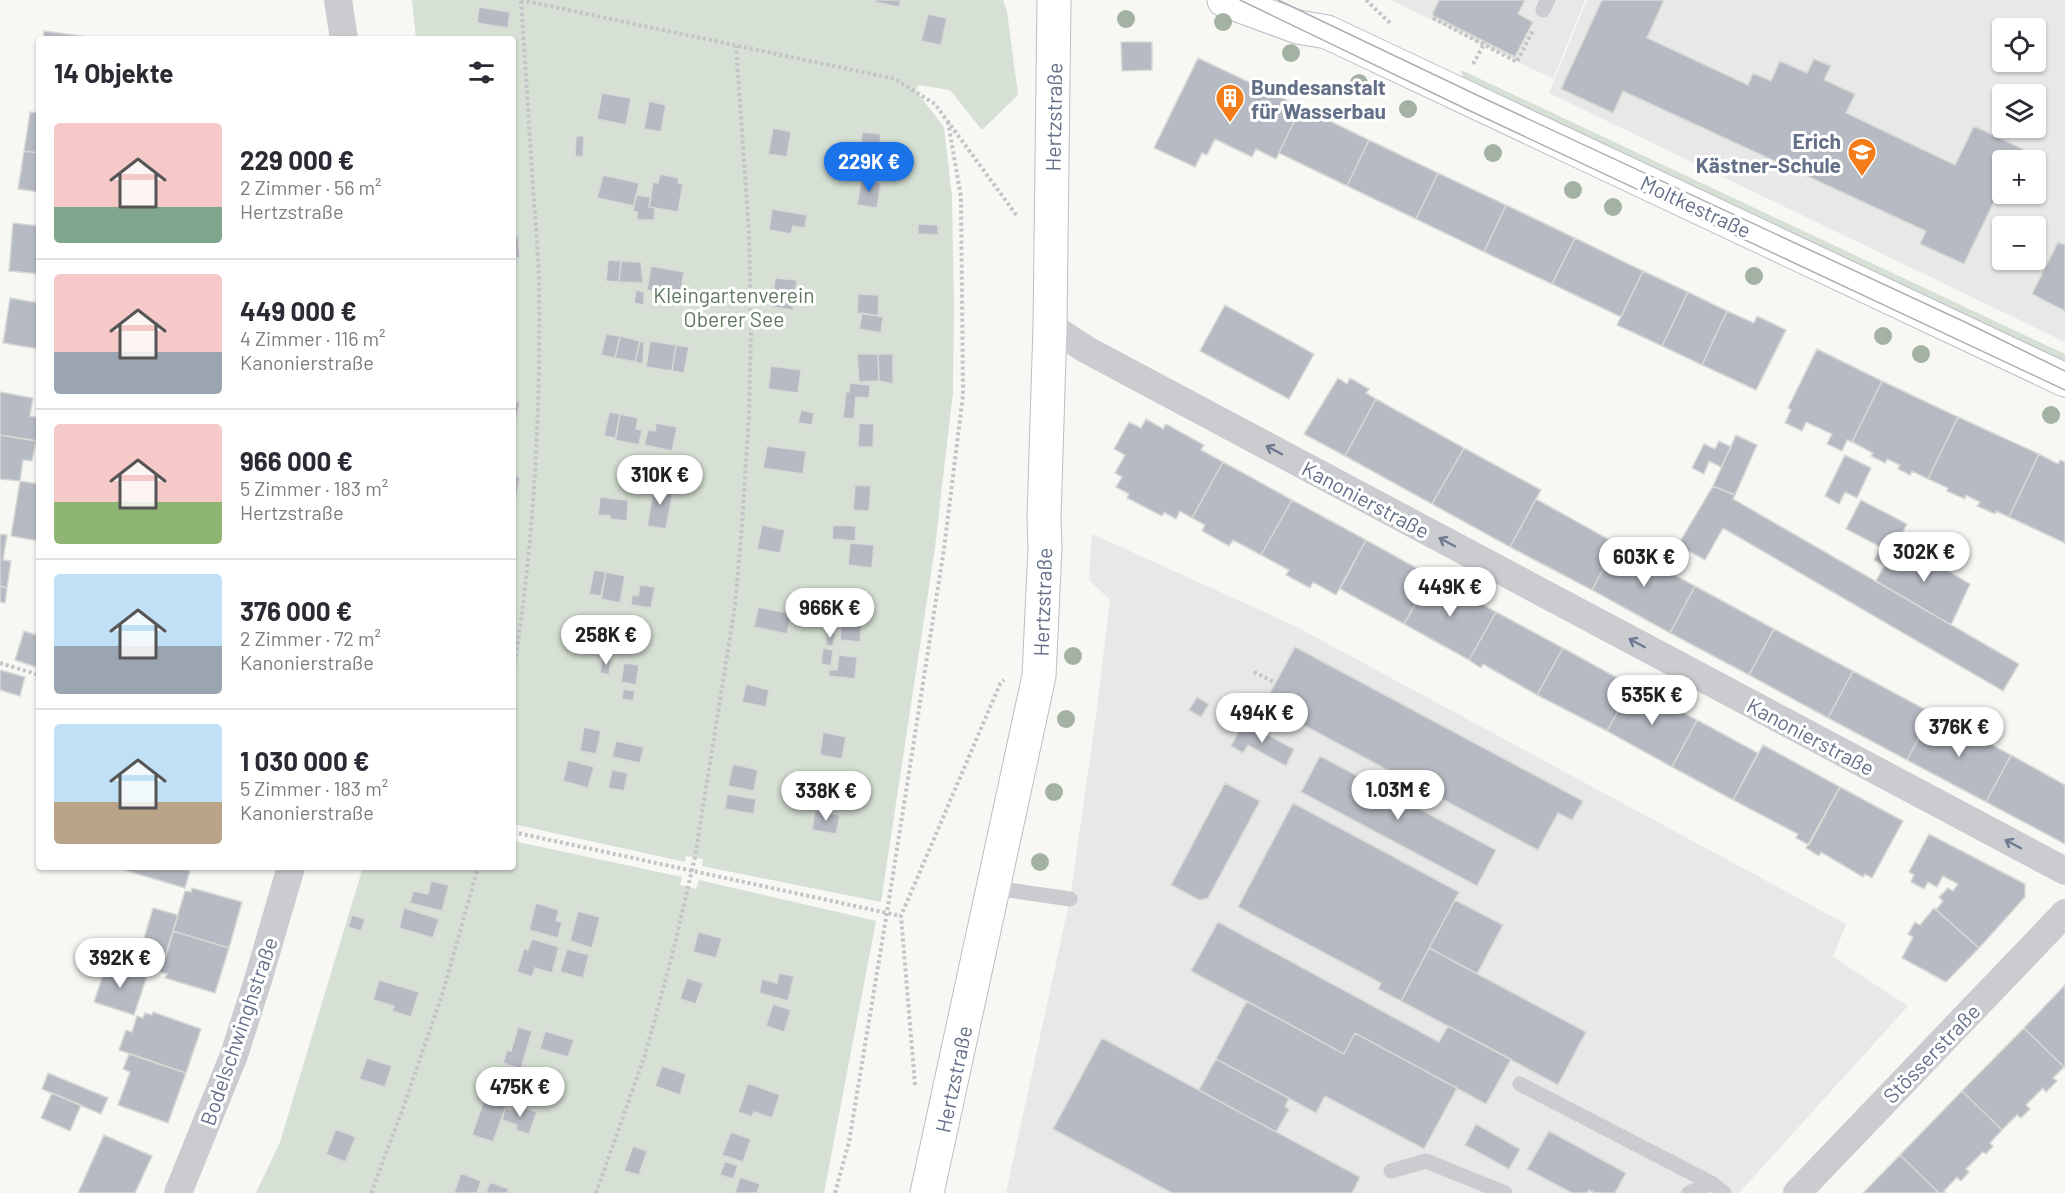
<!DOCTYPE html>
<html lang="de">
<meta charset="utf-8">
<style>
:root{--surface:#fff;--page:#f2f2f3;--text:#2b2b33;--muted:#7c7c81;--line:#e1e1e2;--accent:#1a73e8}
body{margin:0;font-family:Barlow,sans-serif;background:var(--page);color:var(--text);height:100vh;display:flex;flex-direction:column;font-size:22px;white-space:nowrap}
*{box-sizing:border-box;margin:0}
p{font-size:20px;color:var(--muted)}
.icon{flex:none;width:33px;height:33px;fill:none;stroke:currentColor;stroke-width:2;stroke-linecap:round;stroke-linejoin:round}
.map{position:relative;flex:1;overflow:hidden}
.side{position:absolute;left:36px;top:36px;width:480px;height:834px;display:flex;flex-direction:column;background:var(--surface);border-radius:6px;box-shadow:0 2px 4px #0004}
.side>*{flex:none}
.controls{position:absolute;left:1992px;top:18px;display:grid;gap:12px}
.controls a{display:grid;place-items:center;width:54px;height:54px;border-radius:6px;background:var(--surface);box-shadow:0 2px 4px #0004;font-size:30px}
.price{position:absolute;translate:-50% -51px;padding:0 14px;border-radius:21px;background:#fff;color:#222;font-size:20px;line-height:39px;filter:drop-shadow(0 2px 3px #0008)}
.price::after{content:'';position:absolute;left:50%;top:36px;width:18px;height:14px;margin-left:-9px;background:inherit;clip-path:polygon(0 0,100% 0,50% 100%)}
.price.active{background:var(--accent);color:#fff}
ul{padding:0;list-style:none}
li{display:flex;align-items:center;gap:18px;height:150px;padding:0 18px}
li+li{border-top:2px solid var(--line)}
li span{display:grid;place-items:center;flex:none;width:168px;height:120px;border-radius:6px;color:#555}
li>.icon{margin-inline-start:auto}
span .icon{width:72px;height:72px;fill:#fffc;stroke-width:1}
li b{font-size:26px}
h2{display:flex;justify-content:space-between;align-items:center;height:72px;padding:0 18px;font-size:26px}
.map>svg:first-child{display:block}
.built{fill:#e7e8e7;fill-rule:evenodd}
.green{fill:#d6e0d4}
.building{fill:#b6bbc3;stroke:#d8d9d6;stroke-width:1.5}
.lines{fill:none;stroke-linecap:round;stroke-linejoin:round}
.secondary-casing{stroke:#bbbec5;stroke-width:35}
.path{stroke:#c2c4c6;stroke-width:4;stroke-dasharray:3 3;stroke-linecap:butt}
.lane{stroke:#caccd0;stroke-width:15}
.street{stroke:#caccd0;stroke-width:28}
.secondary{stroke:#fff;stroke-width:33}
.tram{stroke:#aaaeb6;stroke-width:1.5}
.tree{fill:#a3b2a2}
.oneway{stroke:#6d798f}
.labels{text-anchor:middle;dominant-baseline:central;stroke-width:6;stroke-linejoin:round;paint-order:stroke}
.poi-label{font-size:21px;font-weight:bold;fill:#637088;stroke:#fff;text-anchor:start}
.street-label{font-size:21px;fill:#637088;stroke:#fff}
.park-label{font-size:21px;fill:#5f795f;stroke:#fff}
</style>
<div class="map">
<svg width="2065" height="1193" viewBox="0 0 2065 1193">
<rect width="100%" height="100%" fill="#f7f7f4"/>
<path class="built" d="M1391,0h194l-32,79z
M1587,0h478v342l-516,-249zM2002,28h34v34h-34zM2002,94h34v34h-34zM2002,160h34v34h-34zM2002,226h34v34h-34z
M1092,534l203,92 551,298 -13,33 75,49 -169,187h-733l64,-294 27,-191 13,-108 -21,-20z"/>
<path class="green" d="M412,0h591l4,11 11,84 -36,35 -32,-40 -32,-5 -2,6 28,36 8,70 2,109 -1,86 -18,155 -54,355 -179,-36 1,-7 -17,-3 -1,6 -172,-38v-785h-97z
M1461,70l604,284v9l-601,-282z
M513,841l169,36 -2,8 16,4 3,-9 177,41 -52,272h-568l24,-51 83,-275h150z"/>
<path class="building" d="M875,0h26l-2,7 -24,-5z
M1439,0h86l-7,14 15,8 -18,35 -83,-42z
M1602,0h62l-17,38 101,47 5,-12 18,8 9,-20 27,12 7,-14 17,7 -7,14 31,14 -9,19 109,52 19,-39 49,23 -5,11h-16v30l-2,-1 -36,75 -44,-20 6,-13 -303,-140 -10,22 -52,-24z
M479,7l31,5 -2,16 -31,-5z
M928,14l19,4 -6,27 -20,-4z
M44,31l52,7 -53,1z
M1121,42h31v28l-30,1z
M1198,58l103,49 -25,52 -20,-10 -4,8 -37,-18 -8,16 -5,-2 -7,14 -41,-19z
M602,93l29,5 -5,27 -29,-6z
M649,101l17,4 -5,27 -17,-3z
M1301,107l68,33 -22,46 -68,-33z
M30,112l9,1v40l-15,-2z
M773,128l18,4 -4,25 -19,-3z
M862,132l19,2 -4,38 -23,-2 2,-16 4,1z
M576,136h8l-1,21 -8,-1z
M1369,140l69,33 -22,46 -69,-33z
M24,151l15,2v39l-21,-3z
M1438,173l68,32 -22,47 -68,-33z
M660,174l19,4 -1,5 5,1 -5,28 -29,-5 4,-25 5,1z
M603,175l36,8 -5,23 -37,-8z
M862,176l11,2v3l8,2 -4,25 -20,-3z
M636,195l15,2 -2,10 6,1 -1,12h-17v-8l-4,-1z
M1506,205l69,33 -23,46 -68,-32z
M772,209l35,6 -2,13 -12,-2 -2,8 -22,-4z
M13,223l26,3v48l-30,-3z
M918,224l20,1v10l-20,-1z
M513,236h5l2,22h-7z
M1575,238l68,33 -22,46 -69,-33z
M2058,242l7,3v66l-33,-17z
M608,260l13,1 -2,21 -13,-1z
M621,261l20,1 2,21 -24,-1z
M651,266l33,6 -4,23 -33,-5z
M1643,271l45,21 -26,54 -45,-21z
M775,278l22,2 -4,30 -21,-3z
M636,290l8,2v13l-10,-2z
M1688,292l39,19 -25,54 -40,-19z
M858,294l21,1 -1,21 -21,-3z
M10,298l29,5v46l-36,-6z
M1225,305l89,49 -25,45 -89,-48z
M1727,311l27,12 3,-7 29,14 -30,60 -54,-25z
M862,313l21,4 -2,16 -22,-4z
M606,334l14,2 -5,22 -14,-3z
M620,336l20,5 -5,21 -20,-4z
M640,341l4,1 -1,22 -8,-2z
M650,341l26,4 -4,26 -26,-4z
M676,345l13,2 -5,26 -12,-2z
M1817,349l65,32 -30,61 -5,-2 -5,11 -15,-7 5,-10 -26,-12 -4,9 -17,-8 6,-13 -3,-2z
M857,354h21l1,27 -20,1z
M878,354h15v30l-14,-3z
M771,366l30,4 -3,23 -30,-4z
M1338,378l9,6 3,-6 19,11 -3,4 10,6 -31,57 -41,-22z
M1882,381l76,36 -30,62 -16,-8 -2,4 -12,-6 2,-4 -13,-6 -2,4 -14,-7 2,-3 -21,-11z
M850,383l20,2 -1,13 -13,-1 -2,22 -11,-1 3,-27 3,1z
M0,392l33,6 -3,18 9,2 -1,23 -38,-6z
M1376,399l88,49 -32,56 -87,-48z
M513,401l7,1 -4,19h-3z
M801,410l13,3 -2,12 -14,-2z
M609,412l11,2 -4,24 -12,-2z
M620,414l18,4 -2,11 6,1 -3,15 -24,-5z
M1958,417l81,37 -30,63 -13,-6 -1,3 -18,-8 3,-4 -14,-7 -1,4 -18,-8 1,-3 -20,-9z
M1146,419l17,10 3,-5 38,21 -3,5 22,12 -31,56 -12,-7 -4,8 -12,-7 -2,4 -35,-18 2,-4 -13,-7 6,-10 -7,-4 10,-18 -11,-6 15,-27 12,6z
M656,423l21,4 -5,24 -28,-6 4,-15 7,1z
M859,423l15,1 -1,23h-15z
M0,435l36,6 -4,20 -9,-1 -3,21 -20,-2z
M1736,435l21,10 -22,50 -22,-9z
M1719,441l12,6 -10,20 -12,-6 -5,13 -12,-6 12,-24 11,5z
M767,446l39,5 -3,23 -40,-6z
M1464,448l77,42 -31,57 -78,-43z
M2039,454l19,10 2,-4 5,2v81l-56,-26z
M1845,455l26,13 -14,30 -12,-6 -6,12 -14,-8z
M1223,462l69,38 -31,55 -28,-15 -4,6 -27,-15 3,-6 -13,-7z
M513,475l7,2 -4,22 -3,-1z
M20,481l19,3v57l-28,-5z
M655,482l19,4 -8,43 -19,-3z
M855,485l16,1 -2,25 -16,-1z
M1713,486l22,9 -2,4 286,165 -16,27 -280,-163 -18,32 -27,-15z
M600,497l28,3 -1,21 -17,-2v-3l-12,-1z
M1536,499l81,45 -25,46 -82,-43z
M1292,500l74,40 -30,55 -23,-13 -3,6 -24,-13 3,-5 -28,-15z
M1861,500l46,24 -22,42 -11,-6 7,-13 -35,-18z
M762,525l23,5 -5,23 -23,-4z
M833,525l23,1 -1,15 -23,-2z
M0,534l7,1 -4,25 8,1 -4,27 -7,-2z
M1366,540l65,36 -27,48 -64,-35z
M1898,541l72,43 -19,41 -75,-44z
M850,543l24,2 -2,23 -24,-3z
M1617,544l78,42 -25,47 -78,-43z
M594,570l12,2 -5,24 -12,-2z
M606,572l19,4 -5,27 -19,-4z
M1431,576l65,36 -27,48 -65,-36z
M640,585l15,2 -4,21 -20,-3 1,-10 6,1z
M0,586l7,2 -2,15 -5,-1z
M1695,586l79,43 -25,46 -79,-42z
M758,607l34,7 -5,20 -33,-7z
M1496,612l67,36 -26,47 -54,-31 -2,4 -12,-8z
M842,616l20,2 -2,24 -20,-2z
M1774,629l79,42 -25,47 -79,-43z
M24,631l15,5v32l-24,-8z
M827,632h8l-2,14 -7,-1z
M1295,647l288,154 -11,19 -14,-7 -20,37 -274,-146z
M823,648l10,2 -2,16 -10,-2z
M1563,648l69,38 -25,45 -70,-36z
M839,655l18,2 -2,22 -26,-3v-6h8z
M602,657l9,2 -2,16 -9,-2z
M624,663l15,2 -3,20 -15,-3z
M0,670l25,7 -5,19 -20,-6z
M1853,671l79,42 -25,47 -79,-42z
M746,684l23,6 -3,17 -24,-5z
M1632,686l65,34 -25,47 -65,-36z
M623,689l12,2 -2,10 -11,-2z
M1197,697l12,7 -8,13 -12,-7z
M1932,713l79,42 -25,47 -79,-42z
M1697,720l61,33 -25,47 -61,-33z
M1244,722l50,27 -8,17 -38,-21 -5,8 -12,-7z
M584,727l17,4 -5,23 -16,-3z
M823,732l23,5 -4,22 -22,-4z
M616,741l28,6 -4,16 -28,-6z
M1763,745l77,42 -31,58 -13,-7 2,-4 -65,-34z
M2011,755l54,30v59l-79,-42z
M1320,756l176,94 -19,36 -176,-94z
M568,760l26,7 -6,21 -25,-7z
M733,764l25,6 -4,21 -26,-5z
M612,770l16,3 -4,18 -16,-3z
M1225,783l35,18 -52,97 -9,2 -28,-15z
M1840,787l63,34 -31,57 -7,-4 -2,3 -42,-25 -2,4 -13,-8z
M804,791l10,2 -1,3 7,1 -1,8 -6,-1 -1,3 -10,-2z
M727,794l29,5 -2,15 -29,-5z
M1293,803l166,89 -58,109 -23,-12 3,-6 -143,-76z
M815,810l25,5 -4,19 -24,-4z
M1929,834l96,50v13l-46,51 -43,-38 7,-9 -4,-4 9,-9 5,3 5,-7 -15,-8 -6,11 -9,-5 -4,7 -13,-7 3,-7 -5,-3z
M114,867h62l14,4 -5,17z
M431,881l18,4 -7,26 -32,-8 3,-12 15,3z
M192,888l50,14 -13,46 -56,-17 12,-40 6,1z
M1455,900l48,25 -26,49 -48,-26z
M536,903l23,7 -3,11 6,1 -4,16 -29,-8z
M153,908l25,7 -12,41 -25,-7z
M404,908l35,11 -6,19 -34,-10z
M1934,908l45,40 -33,34 -44,-24 11,-21 -5,-3 7,-12 5,3z
M578,911l22,6 -8,31 -22,-7z
M352,915l13,4 -4,12 -13,-4z
M1218,922l221,120 9,-16 63,33 -25,45 -131,-71 -11,21 -153,-83z
M173,931l56,17 -14,45 -50,-15 2,-4 -7,-2z
M698,932l24,6 -6,20 -23,-6z
M532,939l27,8 -7,26 -17,-5 -3,9 -15,-5 7,-24 4,2z
M1429,948l157,84 -28,53 -157,-84z
M567,949l22,6 -6,23 -23,-6z
M107,963l40,13 -13,39 -40,-13z
M779,973l15,3 -6,25 -29,-8 3,-14 15,4z
M687,978l16,5 -7,21 -16,-5z
M379,980l40,12 -8,25 -19,-6 2,-5 -21,-6z
M2065,985v83l-41,-40z
M1247,1001l97,53 11,-21 102,55 -33,61 -99,-53 -9,17 -100,-54z
M773,1004l18,6 -7,22 -18,-6z
M153,1012l48,17 -15,44 -67,-23 7,-20 6,2 5,-16 6,2 2,-5 7,2z
M518,1027l14,4 -11,38 -18,-6 4,-13 4,1z
M2024,1028l40,39 -11,11 4,3 -11,11 -3,-4 -17,17 4,4 -9,9 -4,-3 -15,15 -40,-39z
M545,1031l29,9 -6,17 -28,-8z
M1102,1038l258,139 -8,16h-180l-119,-64z
M129,1054l57,19 -18,50 -50,-18 12,-33 -7,-3z
M367,1058l25,8 -7,21 -26,-8z
M1216,1059l73,39 -4,9 4,2 -13,23 -77,-42z
M662,1066l24,8 -6,21 -25,-9z
M48,1073l60,25 -7,16 -59,-25z
M748,1083l32,12 -8,23 -18,-6 -2,5 -14,-5z
M1962,1091l40,39 -12,13 3,3 -7,8 -3,-2 -17,17 3,3 -8,9 -4,-4 -13,14 2,2h-7l-39,-38z
M52,1093l29,12 -11,26 -29,-13z
M485,1097l22,7 -14,38 -21,-7z
M514,1104l23,8 -8,22 -13,-4 1,-5 -15,-5 3,-12 7,2z
M1476,1124l44,25 -11,20 -44,-24z
M336,1129l20,8 -11,25 -19,-8z
M1549,1131l77,42 -11,20h-20l-6,-3 -2,3h-15l-45,-24z
M731,1132l20,7 -8,23 -21,-7z
M104,1135l48,21 -17,37h-57z
M633,1146l14,5 -8,24 -15,-4z
M1900,1155l39,38h-76z
M725,1161l13,5 -5,13 -13,-4z
M461,1173l20,8 -4,12h-23z
M740,1177l20,7 -3,9h-22z
M490,1182l19,7 -2,4h-21z"/>
<g class="lines">
<g class="secondary-casing">
<path id="secondary" d="M1224,0l74,27 29,5 738,348
M927,1193l112,-517 6,-128 -1,-30 6,-192 4,-326"/>
</g>
<path class="path" d="M521,0l374,79 40,25 82,112
M1366,0l24,23
M1433,18l84,44 16,-32
M1473,64l12,-22
M0,663l39,12
M1254,672l22,11
M513,674c21,-130 28,-262 26,-393 -1,-32 -4,-64 -6,-95 -4,-62 -8,-124 -12,-186
M513,832l388,84
M915,1085l-14,-169 99,-232 4,-4
M371,1193l31,-82 41,-119 35,-125
M596,1193l49,-138 27,-99 23,-99 40,-251 7,-81 7,-109 2,-88 -2,-95 -13,-187
M835,1193l14,-51 40,-242 55,-351 19,-154 -2,-198 -13,-75"/>
<path class="lane" d="M1543,10l5,-10
M995,888l75,11
M1520,1084l191,99 13,10
M1391,1171l35,-10 79,32
M1689,1193l22,-10"/>
<path class="street" d="M338,0l6,39
M1050,326l37,24 978,521
M178,1193l56,-138 24,-75 33,-113
M1797,1193l268,-280"/>
<use href="#secondary" class="secondary"/>
<path class="tram" d="M1240,0l226,109 599,281
M1278,0l203,97 486,226 98,48"/>
</g>
<g class="tree">
<circle cx="1126" cy="19" r="9"/>
<circle cx="1223" cy="22" r="9"/>
<circle cx="1291" cy="53" r="9"/>
<circle cx="1359" cy="83" r="9"/>
<circle cx="1408" cy="109" r="9"/>
<circle cx="1493" cy="153" r="9"/>
<circle cx="1573" cy="190" r="9"/>
<circle cx="1613" cy="207" r="9"/>
<circle cx="1754" cy="276" r="9"/>
<circle cx="1883" cy="336" r="9"/>
<circle cx="1921" cy="354" r="9"/>
<circle cx="2051" cy="415" r="9"/>
<circle cx="1073" cy="656" r="9"/>
<circle cx="1066" cy="719" r="9"/>
<circle cx="1054" cy="792" r="9"/>
<circle cx="1040" cy="862" r="9"/>
</g>
<defs><path id="oneway-shaft" d="M-6 0H5M1.5-3L5.5 0L1.5 3" fill="none" stroke-width="1.6" stroke-linecap="round" stroke-linejoin="round" transform="scale(1.5)"/></defs>
<g class="oneway">
<use href="#oneway-shaft" transform="translate(1274 450) rotate(-152)"/>
<use href="#oneway-shaft" transform="translate(1447 542) rotate(-152)"/>
<use href="#oneway-shaft" transform="translate(1637 643) rotate(-152)"/>
<use href="#oneway-shaft" transform="translate(2013 844) rotate(-152)"/>
</g>
<defs>
<g id="building-pin" transform="scale(1.5)"><path d="M0 17L-7.5 6A9.5 9.5 0 1 1 7.5 6Z" fill="#f37b18" stroke="#fff"/><path d="M-4-6H4V6H1V3H-1V6H-4ZM-2.5-4.3h1.7v1.8h-1.7ZM.8-4.3h1.7v1.8H.8ZM-2.5-1h1.7V.8h-1.7ZM.8-1h1.7V.8H.8Z" fill="#fff"/></g>
<g id="school-pin" transform="scale(1.5)"><path d="M0 17L-7.5 6A9.5 9.5 0 1 1 7.5 6Z" fill="#f37b18" stroke="#fff"/><path d="M0-5L7-2L0 1L-7-2ZM-4 1L0 2.5L4 1V4Q0 6-4 4Z" fill="#fff"/></g>
</defs>
<g fill-rule="evenodd">
<use href="#building-pin" x="1230" y="98"/>
<use href="#school-pin" x="1862" y="152"/>
</g>
<g class="labels">
<g class="poi-label">
<text x="1251" y="86">Bundesanstalt<tspan x="1251" dy="24">für Wasserbau</tspan></text>
<text x="1841" y="140" text-anchor="end">Erich<tspan x="1841" dy="24">Kästner-Schule</tspan></text>
</g>
<g class="street-label">
<text transform="translate(1053 117) rotate(-89)">Hertzstraße</text>
<text transform="translate(1696 206) rotate(25)">Moltkestraße</text>
<text transform="translate(1366 499) rotate(28)">Kanonierstraße</text>
<text transform="translate(1042 602) rotate(-88)">Hertzstraße</text>
<text transform="translate(1811 736) rotate(28)">Kanonierstraße</text>
<text transform="translate(238 1031) rotate(-71)">Bodelschwinghstraße</text>
<text transform="translate(1931 1053) rotate(-46)">Stösserstraße</text>
<text transform="translate(953 1079) rotate(-78)">Hertzstraße</text>
</g>
<g class="park-label">
<text x="734" y="294">Kleingartenverein<tspan x="734" dy="24">Oberer See</tspan></text>
</g>
</g>
</svg>
<div class="controls">
<a><svg class="icon" aria-label="locate" viewBox="0 0 24 24"><circle cx="12" cy="12" r="6"/><path d="M12 2v4M12 18v4M2 12h4M18 12h4"/></svg></a>
<a><svg class="icon" aria-label="layers" viewBox="0 0 24 24"><path d="M12 4l9 5-9 5-9-5zM3 14l9 5 9-5"/></svg></a>
<a>+</a>
<a>−</a>
</div>
<b class="price active" style="left:869px;top:193px">229K €</b>
<b class="price" style="left:660px;top:506px">310K €</b>
<b class="price" style="left:1924px;top:583px">302K €</b>
<b class="price" style="left:1644px;top:588px">603K €</b>
<b class="price" style="left:1450px;top:618px">449K €</b>
<b class="price" style="left:830px;top:639px">966K €</b>
<b class="price" style="left:606px;top:666px">258K €</b>
<b class="price" style="left:1652px;top:726px">535K €</b>
<b class="price" style="left:1262px;top:744px">494K €</b>
<b class="price" style="left:1959px;top:758px">376K €</b>
<b class="price" style="left:1398px;top:821px">1.03M €</b>
<b class="price" style="left:826px;top:822px">338K €</b>
<b class="price" style="left:120px;top:989px">392K €</b>
<b class="price" style="left:520px;top:1118px">475K €</b>
<section class="side">
<h2>14 Objekte<svg class="icon" aria-label="filters" viewBox="0 0 24 24"><path d="M4 7h16M4 17h16"/><circle cx="9" cy="7" r="2"/><circle cx="15" cy="17" r="2"/></svg></h2>
<ul>
<li><span style="background:linear-gradient(#f6c9c9 70%,#7fa58c 0)"><svg class="icon" aria-label="home" viewBox="0 0 24 24"><path d="M3 11l9-7 9 7M6 9v11h12V9"/></svg></span><div><b>229 000 €</b><p>2 Zimmer · 56 m²</p><p>Hertzstraße</p></div></li>
<li><span style="background:linear-gradient(#f6c9c9 65%,#9aa5b1 0)"><svg class="icon" aria-label="home" viewBox="0 0 24 24"><path d="M3 11l9-7 9 7M6 9v11h12V9"/></svg></span><div><b>449 000 €</b><p>4 Zimmer · 116 m²</p><p>Kanonierstraße</p></div></li>
<li><span style="background:linear-gradient(#f6c9c9 65%,#8fb573 0)"><svg class="icon" aria-label="home" viewBox="0 0 24 24"><path d="M3 11l9-7 9 7M6 9v11h12V9"/></svg></span><div><b>966 000 €</b><p>5 Zimmer · 183 m²</p><p>Hertzstraße</p></div></li>
<li><span style="background:linear-gradient(#bfe0f5 60%,#9aa5b1 0)"><svg class="icon" aria-label="home" viewBox="0 0 24 24"><path d="M3 11l9-7 9 7M6 9v11h12V9"/></svg></span><div><b>376 000 €</b><p>2 Zimmer · 72 m²</p><p>Kanonierstraße</p></div></li>
<li><span style="background:linear-gradient(#bfe0f5 65%,#b9a48a 0)"><svg class="icon" aria-label="home" viewBox="0 0 24 24"><path d="M3 11l9-7 9 7M6 9v11h12V9"/></svg></span><div><b>1 030 000 €</b><p>5 Zimmer · 183 m²</p><p>Kanonierstraße</p></div></li>
</ul>
</section>
</div>
